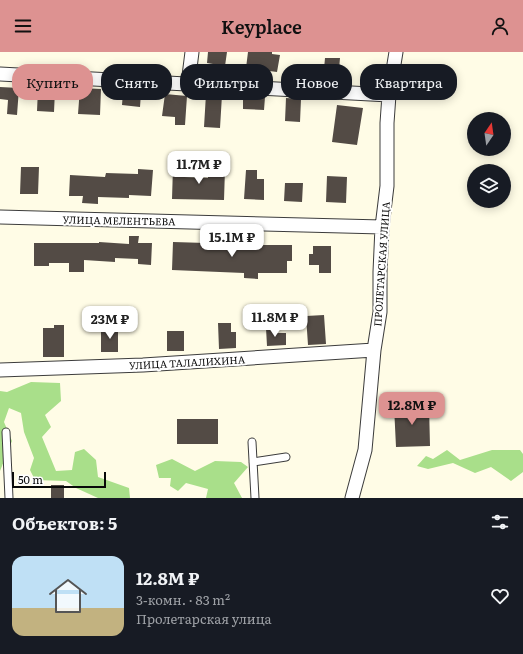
<!DOCTYPE html>
<html lang="ru">
<meta charset="utf-8">
<style>
:root{--surface:#171b24;--page:#20242c;--text:#f1f3f6;--muted:#9ea1a6;--line:#363941;--accent:#dd9291}
body{margin:0;font-family:Literata,serif;background:var(--page);color:var(--text);height:100vh;display:flex;flex-direction:column;font-size:15px;white-space:nowrap}
*{box-sizing:border-box;margin:0}
p{font-size:13px;color:var(--muted)}
.icon{flex:none;width:22px;height:22px;fill:none;stroke:currentColor;stroke-width:2;stroke-linecap:round;stroke-linejoin:round}
.map{position:relative;height:446px;overflow:hidden}
.side{display:flex;flex-direction:column;background:var(--surface);flex:1}
.side>*{flex:none}
.guide{position:absolute;left:12px;top:12px;width:499px;height:36px;display:flex;gap:8px}
.needle{width:26px;rotate:13deg}
.fabs{position:absolute;left:467px;top:60px;display:grid;gap:8px}
.fabs a{display:grid;place-items:center;width:44px;height:44px;border-radius:50%;background:var(--surface);box-shadow:0 2px 10px #0003;font-size:20px}
.scale{position:absolute;left:12px;bottom:10px;width:94px;box-sizing:border-box;padding-left:4px;border:2px solid #090909;border-top:0;font-size:11px;line-height:14px;white-space:nowrap;color:#090909;-webkit-text-stroke:3px #fff;paint-order:stroke}
.price{position:absolute;translate:-50% -34px;padding:0 9px;border-radius:8px;background:#fff;color:#222;font-size:13px;line-height:26px;filter:drop-shadow(0 1px 2px #0008)}
.price::after{content:'';position:absolute;left:50%;top:24px;width:12px;height:9px;margin-left:-6px;background:inherit;clip-path:polygon(0 0,100% 0,50% 100%)}
.price.active{background:var(--accent);color:#111}
ul{padding:0;list-style:none}
li{display:flex;align-items:center;gap:12px;height:100px;padding:0 12px}
li+li{border-top:1px solid var(--line)}
li span{display:grid;place-items:center;flex:none;width:112px;height:80px;border-radius:12px;color:#555}
li>.icon{margin-inline-start:auto}
span .icon{width:48px;height:48px;fill:#fffc;stroke-width:1}
li b{font-size:17px}
h2{display:flex;justify-content:space-between;align-items:center;height:48px;padding:0 12px;font-size:17px}
.pill{padding:0 14px;border-radius:16px;background:var(--surface);box-shadow:0 2px 10px #0003;font-size:14px;line-height:36px}
.pill.active{background:var(--accent);color:#111}
header{display:flex;justify-content:space-between;align-items:center;height:52px;padding:0 12px;background:var(--accent);color:#111;font-size:18px;font-weight:600}
.map>svg:first-child{display:block}
.forest{fill:#a9df8a}
.building{fill:#534b45}
.lines{fill:none;stroke-linecap:round;stroke-linejoin:round}
.service-casing{stroke:#3c3c3c;stroke-width:9}
.minor-casing{stroke:#3c3c3c;stroke-width:15}
.service{stroke:#fff;stroke-width:7}
.minor{stroke:#fff;stroke-width:13}
.labels{text-anchor:middle;dominant-baseline:central;stroke-width:4;stroke-linejoin:round;paint-order:stroke}
.street-label{font-size:10px;fill:#090909;stroke:#fff}
</style>
<header><svg class="icon" aria-label="menu" viewBox="0 0 24 24"><path d="M4 6h16M4 12h16M4 18h16"/></svg>Keyplace<svg class="icon" aria-label="person" viewBox="0 0 24 24"><circle cx="12" cy="8" r="4"/><path d="M4 21q1-7 8-7t8 7"/></svg></header>
<div class="map">
<svg width="523" height="446" viewBox="0 0 523 446">
<rect width="100%" height="100%" fill="#fffce6"/>
<path class="forest" d="M31,330l29,1 1,18 -16,14 6,12 -9,10 14,34 16,-1 3,-18 9,-3 12,11 2,17 31,11 1,10h-32l-22,-10 -10,-7 -31,-1 -5,-10 4,-12 -10,-26 -3,-19 -12,-5 -5,14 8,19 -12,30v-80l7,1z
M447,398l13,10 32,-10h28l3,4v18l-12,9 -20,-14 -16,6 -22,-10 -25,6 -11,-3 9,-10 7,3z
M172,407l23,12 20,-10 26,1 7,5 -14,16 8,15h-36l2,-9 -22,-6 -8,8 -8,-5 1,-8h-12l-3,-13z"/>
<path class="building" d="M208,0h19l-2,14 -18,-3z
M248,0h24v2l8,1 -3,17 -31,-4z
M325,6h15l-2,23 -15,-1z
M0,35l19,1 -2,27 -10,-1 1,-14 -8,-1z
M80,36l21,1 -1,26 -22,-1z
M38,37l17,1 -1,22 -17,-1z
M123,40l18,1 -1,14 -18,-2z
M165,42l22,2 -2,29h-10v-8l-13,-1z
M206,42l16,1 -2,33 -16,-1z
M243,44l22,1 -1,13 -21,-1z
M286,46l15,1 -1,23 -15,-1z
M337,53l26,3 -6,37 -25,-3z
M21,115h18l-1,27h-18z
M173,115h11v10l24,1v-10l17,1 -1,31 -52,-1z
M138,117l15,1 -2,26 -22,-1v3l-31,-1v7l-16,-1 1,-7h-14l1,-21 35,2 1,-4 32,1z
M246,118h11v9h7v21l-20,-1z
M327,124l20,1 -1,26 -20,-1z
M285,131h18l-1,19 -18,-1z
M129,184h10l-1,7h14l-1,22 -13,-1v-5l-23,-1v4l-31,-2v12h-15v-9h-20v3h-15v-23h65v-1l30,2z
M173,190l33,1v-1l53,2v1h33v16h-5v12h-29v6l-14,-1v-5l-72,-3z
M313,194h18v27h-12v-8h-10v-11h4z
M324,263l2,29 -18,1 -2,-29z
M218,271h13v9h5v16l-17,1z
M54,273h10v32h-21v-29h11z
M118,275v25h-17v-24z
M266,276h10v5h10v12l-19,1z
M167,279h17v20h-17z
M429,353l1,41 -34,1 -2,-41z
M177,367h41v25h-41z
M51,433h13v13h-13z"/>
<g class="lines">
<g class="service-casing">
<path id="service" d="M6,380l3,66
M252,390l3,56
M253,410l33,-5"/>
</g>
<g class="minor-casing">
<path id="minor" d="M0,22l389,21
M188,32l4,-32
M0,165l382,10
M0,318l143,-5 231,-15
M352,446l13,-48 9,-100 6,-38v-40l2,-45 5,-41v-63l2,-28 7,-43"/>
</g>
<use href="#service" class="service"/>
<use href="#minor" class="minor"/>
</g>
<g class="labels">
<g class="street-label">
<text transform="translate(119 168) rotate(1)">УЛИЦА МЕЛЕНТЬЕВА</text>
<text transform="translate(381 212) rotate(-86)">ПРОЛЕТАРСКАЯ УЛИЦА</text>
<text transform="translate(187 310) rotate(-3)">УЛИЦА ТАЛАЛИХИНА</text>
</g>
</g>
</svg>
<div class="fabs">
<a><svg class="needle" viewBox="-14 -14 28 28"><path d="M0-13l5 13h-10z" fill="#e53935"/><path d="M0 13l5-13h-10z" fill="#9ea1a6"/></svg></a>
<a><svg class="icon" aria-label="layers" viewBox="0 0 24 24"><path d="M12 4l9 5-9 5-9-5zM3 14l9 5 9-5"/></svg></a>
</div>
<div class="scale">50 m</div>
<b class="price" style="left:199px;top:133px">11.7M ₽</b>
<b class="price" style="left:232px;top:206px">15.1M ₽</b>
<b class="price" style="left:275px;top:286px">11.8M ₽</b>
<b class="price" style="left:110px;top:288px">23M ₽</b>
<b class="price active" style="left:412px;top:374px">12.8M ₽</b>
<div class="guide">
<a class="pill active">Купить</a>
<a class="pill">Снять</a>
<a class="pill">Фильтры</a>
<a class="pill">Новое</a>
<a class="pill">Квартира</a>
</div>
</div>
<section class="side">
<h2>Объектов: 5<svg class="icon" aria-label="filters" viewBox="0 0 24 24"><path d="M4 7h16M4 17h16"/><circle cx="9" cy="7" r="2"/><circle cx="15" cy="17" r="2"/></svg></h2>
<ul>
<li><span style="background:linear-gradient(#bfe0f5 65%,#c2b280 0)"><svg class="icon" aria-label="home" viewBox="0 0 24 24"><path d="M3 11l9-7 9 7M6 9v11h12V9"/></svg></span><div><b>12.8M ₽</b><p>3-комн. · 83 m²</p><p>Пролетарская улица</p></div><svg class="icon" aria-label="heart" viewBox="0 0 24 24"><path d="M12 20l-8-8c-3-5 5-10 8-4 3-6 11-1 8 4z"/></svg></li>
</ul>
</section>
